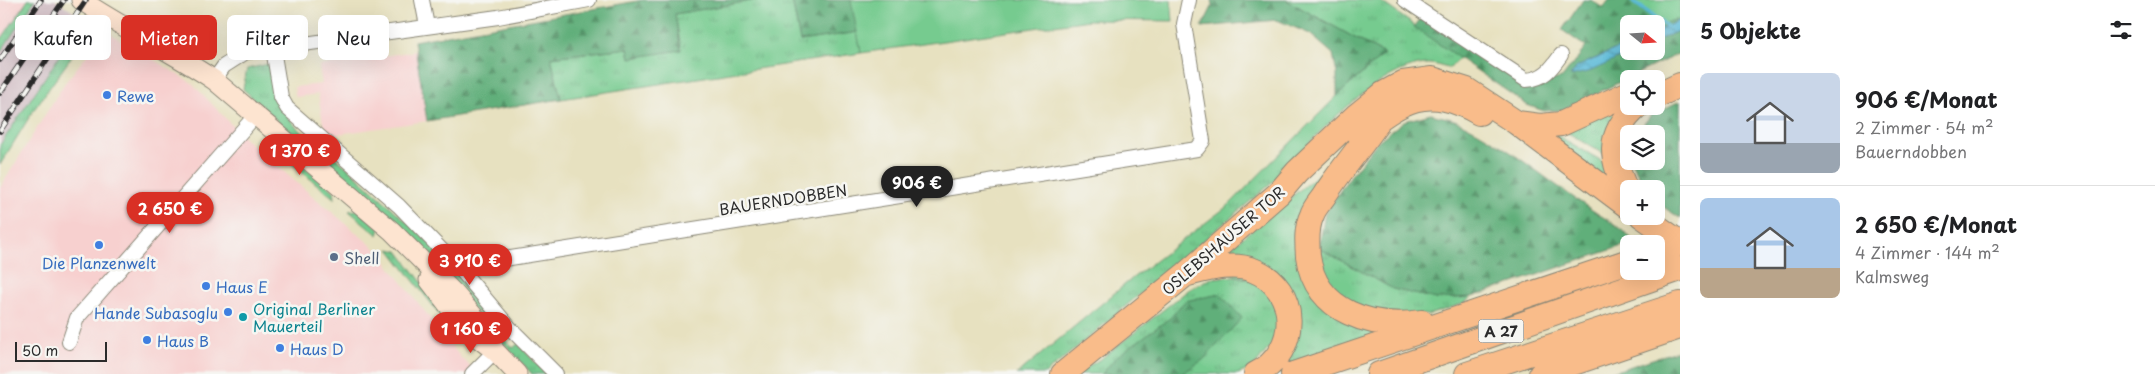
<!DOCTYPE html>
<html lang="de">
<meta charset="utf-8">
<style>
:root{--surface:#fff;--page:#f2f2f2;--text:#202124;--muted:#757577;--line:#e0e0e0;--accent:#d93025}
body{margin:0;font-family:"Playpen Sans",sans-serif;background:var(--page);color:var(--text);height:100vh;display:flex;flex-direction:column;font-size:19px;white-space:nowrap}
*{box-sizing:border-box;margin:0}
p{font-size:16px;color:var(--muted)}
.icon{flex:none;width:28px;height:28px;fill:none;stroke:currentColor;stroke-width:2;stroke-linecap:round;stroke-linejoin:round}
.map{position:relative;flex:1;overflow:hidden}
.panel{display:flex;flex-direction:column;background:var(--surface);width:475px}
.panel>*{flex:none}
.guide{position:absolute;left:15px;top:15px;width:475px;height:45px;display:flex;gap:10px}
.needle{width:32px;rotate:108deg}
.buttons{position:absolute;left:1620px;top:15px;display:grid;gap:10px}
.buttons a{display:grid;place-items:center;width:45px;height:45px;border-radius:8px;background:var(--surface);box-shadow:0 5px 20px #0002;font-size:25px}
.scale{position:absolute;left:15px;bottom:12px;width:92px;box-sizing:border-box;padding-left:5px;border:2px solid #2b2b2b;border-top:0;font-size:14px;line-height:18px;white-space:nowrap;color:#2b2b2b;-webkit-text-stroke:4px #f6f6f2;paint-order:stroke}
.price{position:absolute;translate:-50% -42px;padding:0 11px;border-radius:18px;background:var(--accent);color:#fff;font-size:16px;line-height:32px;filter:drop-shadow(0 1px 2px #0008)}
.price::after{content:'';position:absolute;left:50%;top:30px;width:15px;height:11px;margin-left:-8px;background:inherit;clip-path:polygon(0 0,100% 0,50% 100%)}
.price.active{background:#222;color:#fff}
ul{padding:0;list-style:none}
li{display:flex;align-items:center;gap:15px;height:125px;padding:0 20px}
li+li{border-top:1px solid var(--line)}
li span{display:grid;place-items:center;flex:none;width:140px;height:100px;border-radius:8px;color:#555}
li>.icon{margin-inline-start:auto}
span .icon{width:60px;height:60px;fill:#fffc;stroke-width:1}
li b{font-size:21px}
h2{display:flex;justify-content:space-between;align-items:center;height:60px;padding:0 20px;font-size:21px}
.tag{padding:0 18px;border-radius:8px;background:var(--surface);box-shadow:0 5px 20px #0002;font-size:18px;line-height:45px}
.tag.active{background:var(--accent);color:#fff}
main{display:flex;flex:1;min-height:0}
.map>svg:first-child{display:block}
.built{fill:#f7d0cf}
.railway{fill:#d2bec5}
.grass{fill:url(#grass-tufts);stroke:#507b5d}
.forest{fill:url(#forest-firs);stroke:#466d52}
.garden{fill:#76cb8f;stroke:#507b5d}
.water{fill:url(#water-waves);stroke:#427282}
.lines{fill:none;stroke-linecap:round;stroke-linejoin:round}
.stream{stroke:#5abad8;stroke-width:4}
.street-casing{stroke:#898676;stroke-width:16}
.secondary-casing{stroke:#898676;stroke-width:21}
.highway-casing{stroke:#898676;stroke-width:26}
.street{stroke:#fff;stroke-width:14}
.secondary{stroke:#fde4d0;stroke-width:19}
.highway{stroke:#f9bc8a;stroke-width:24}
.rail-casing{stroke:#2b2b2b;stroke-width:5.5}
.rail{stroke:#f6f6f2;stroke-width:4;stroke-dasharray:11;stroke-linecap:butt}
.shop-dot{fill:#3f7fe0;stroke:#f6f6f2;stroke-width:2}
.service-dot{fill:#5c6f8a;stroke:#f6f6f2;stroke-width:2}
.culture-dot{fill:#0f9aa8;stroke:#f6f6f2;stroke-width:2}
.labels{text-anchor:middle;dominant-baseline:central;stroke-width:5;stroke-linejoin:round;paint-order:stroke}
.shield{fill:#f6f6f2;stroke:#686867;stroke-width:1}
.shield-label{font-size:14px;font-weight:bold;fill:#2b2b2b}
.shop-label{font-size:15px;fill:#366cbe;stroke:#f6f6f2;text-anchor:start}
.street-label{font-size:15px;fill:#2b2b2b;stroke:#f6f6f2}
.service-label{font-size:15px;fill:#4e5e75;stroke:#f6f6f2;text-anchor:start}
.culture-label{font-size:15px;fill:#0d838f;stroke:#f6f6f2;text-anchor:start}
</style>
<main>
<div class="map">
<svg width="1680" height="374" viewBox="0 0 1680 374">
<defs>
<pattern id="grass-tufts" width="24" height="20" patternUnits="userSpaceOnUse" patternTransform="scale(1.25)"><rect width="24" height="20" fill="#76cb8f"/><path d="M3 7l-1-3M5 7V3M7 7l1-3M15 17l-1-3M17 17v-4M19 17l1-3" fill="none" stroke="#66ae7c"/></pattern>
<pattern id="forest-firs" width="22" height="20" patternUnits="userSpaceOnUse" patternTransform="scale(1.25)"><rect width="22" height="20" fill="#60af7a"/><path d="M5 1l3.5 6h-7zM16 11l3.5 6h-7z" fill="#4f8f64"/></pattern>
<pattern id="water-waves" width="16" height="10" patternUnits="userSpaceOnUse" patternTransform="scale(1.25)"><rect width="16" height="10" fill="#5abad8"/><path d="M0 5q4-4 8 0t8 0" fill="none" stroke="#4b97af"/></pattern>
</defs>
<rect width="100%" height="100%" fill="#f6f6f2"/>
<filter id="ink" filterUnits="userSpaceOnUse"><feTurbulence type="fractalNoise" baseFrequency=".02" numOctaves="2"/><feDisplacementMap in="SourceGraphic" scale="10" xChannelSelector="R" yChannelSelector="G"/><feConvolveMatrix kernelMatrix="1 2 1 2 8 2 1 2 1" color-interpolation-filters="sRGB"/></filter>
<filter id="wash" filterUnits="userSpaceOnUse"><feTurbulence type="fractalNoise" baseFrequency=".0096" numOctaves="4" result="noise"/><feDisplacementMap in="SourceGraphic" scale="20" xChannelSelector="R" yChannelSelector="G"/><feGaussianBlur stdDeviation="1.12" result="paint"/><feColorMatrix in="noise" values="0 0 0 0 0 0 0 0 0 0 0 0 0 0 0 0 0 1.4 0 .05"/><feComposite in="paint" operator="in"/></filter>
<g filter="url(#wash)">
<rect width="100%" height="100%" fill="#e7e1c0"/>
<path class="built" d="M0,0h28l-28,41z
M106,31l86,52 53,56 132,111 85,109 19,15h-481v-186l64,-104z
M416,51l11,70 -96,14 -7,-6 -6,-35 -22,3 -2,-10 28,-3 -3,-18z"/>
<path class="railway" d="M35,0h20l29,19 -84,126v-92z"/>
<path class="grass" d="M28,0h7l-35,53v-12z
M756,0h36l8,41 58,-9 3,21 -300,46 -10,-42 77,-9 2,10 51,-9 -6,-35z
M1286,0h93l81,58 -11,10c-7,-1 -16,-5 -23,-4 -46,3 -115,73 -141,108l-240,202h-28l117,-97 95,-72 108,-109 47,-42z
M84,19l6,5 -3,11 -54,76 -33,54v-20z
M268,64l18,50 10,13 52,41 82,75 74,86 -2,3 -14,-18h-10l-117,-124 -44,-32 -74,-69 4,-20z
M1629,102l-21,54 -45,-26z
M1539,132l14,1 56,32 7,20z
M272,140l62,51 1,8 -67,-55z
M1348,150l-47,111 77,70 4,6 -105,37 9,-83 -78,-25z
M357,210l23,19 -2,6 -29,-24z
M1319,248l74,41 43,10 36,-2 -9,7 -35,11 -57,-3 -33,-17 -15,-20z
M389,249l9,2 61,80 -4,3z
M1235,276l18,5 18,15 9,17v21l-27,34 -15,6h-162l26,-16 89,-70 21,-10z
M488,321l25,27 5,-4 28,30h-14l-47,-51z"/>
<path class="forest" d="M643,0h113l-81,14 6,36 -51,8 -2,-10 -77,9 10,42 -134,22 -13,-80z
M792,0h59l7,32 -58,9z
M1212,0h74l98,54 -47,42v-22l-4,-20 -23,-20 -33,-14 -75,7 11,-22z
M1583,0h8l12,8 6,-8h20l33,24 18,-6v2l-24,11v-7h-27v19l-52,24 -6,9 64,-25h21v-10l24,-11v23l-118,57 -18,1 -17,-6 -113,-78 8,-10 102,69 38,-8 24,-31 -24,-17z
M1680,101v117l-24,-16v-13h-10l-15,-28h25v-27h-20l15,-19z
M1431,114c10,3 21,4 30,9 46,22 88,59 131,87 16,11 30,16 42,32l-162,55 -36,2 -43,-10 -74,-41 6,-35 21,-31 32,-41 26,-20z
M1220,294l22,24 -39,42 -22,14h-79l14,-17 54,-39 15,-17z
M1680,350v24h-73z"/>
<path class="garden" d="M851,0h320l2,21 -84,-1 -228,33z
M1629,0h51v18l-18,6z"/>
<path class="water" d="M1680,20v10l-24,11v-10z
M1629,43v8h6l-44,20 -21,5 7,-9z"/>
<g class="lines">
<path class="stream" d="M1631,0l38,28"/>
</g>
</g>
<g filter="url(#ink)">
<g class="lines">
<g class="street-casing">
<path id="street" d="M422,0l5,26
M1405,0l121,80c18,-1 25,-11 35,-25
M273,49l8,48 6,11 112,98 63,65 48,57 46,46
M214,80l10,-14 22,-14 252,-35 91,-17
M462,271l23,-9 712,-113 6,-8 -19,-117 5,-24
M69,342l8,-24 178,-202
M472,374l23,-23"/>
</g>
<g class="secondary-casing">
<path id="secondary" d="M81,0c43,29 90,51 133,80l178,151 63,63 22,26 18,31
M429,280l38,50 28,21 22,23"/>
</g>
<g class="highway-casing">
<path id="highway" d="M1656,96l24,-11
M1517,123l23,3 21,-2 68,-31
M1376,125c-17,24 -36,46 -52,71 -4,6 -10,12 -12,19 -6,12 -5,28 -4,41 7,57 65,73 114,66
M1359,134c44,-34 67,-51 120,-21
M1629,196c-18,-37 -25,-60 9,-90
M1642,216l38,27
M1656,252l24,-8
M1188,274c20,-5 45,-12 65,-4 47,18 47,82 3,104
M1063,374l123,-100 93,-81 18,-21 60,-57 26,-21 20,-11 29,-4 35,11 50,33 112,84
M1293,374l336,-113
M1379,374l301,-105
M1467,374l213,-70
M1541,374l139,-47"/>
</g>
<use href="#street" class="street"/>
<use href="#secondary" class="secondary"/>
<use href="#highway" class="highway"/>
<g class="rail-casing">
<path id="rail" d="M0,60l41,-60
M0,93l64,-93
M0,131l86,-131"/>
</g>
<use href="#rail" class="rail"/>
</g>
</g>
<g class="shop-dot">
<circle cx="107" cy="95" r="5"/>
<circle cx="99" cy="245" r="5"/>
<circle cx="206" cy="286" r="5"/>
<circle cx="228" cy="312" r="5"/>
<circle cx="147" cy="340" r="5"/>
<circle cx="280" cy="348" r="5"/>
</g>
<circle class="service-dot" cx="334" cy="257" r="5"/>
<circle class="culture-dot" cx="243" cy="317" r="5"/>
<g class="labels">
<rect class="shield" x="1478.5" y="319.5" width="45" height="23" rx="4"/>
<g class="shield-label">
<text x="1501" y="331">A 27</text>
</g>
<g class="shop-label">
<text x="117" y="95">Rewe</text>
<text x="99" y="262" text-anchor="middle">Die Planzenwelt</text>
<text x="216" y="286">Haus E</text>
<text x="218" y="312" text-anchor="end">Hande Subasoglu</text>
<text x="157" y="340">Haus B</text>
<text x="290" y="348">Haus D</text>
</g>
<g class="street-label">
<text transform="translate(783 199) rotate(-9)">BAUERNDOBBEN</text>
<text transform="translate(1223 240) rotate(-41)">OSLEBSHAUSER TOR</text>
</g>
<g class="service-label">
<text x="344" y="257">Shell</text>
</g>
<g class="culture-label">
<text x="253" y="308">Original Berliner<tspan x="253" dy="17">Mauerteil</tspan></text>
</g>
</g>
</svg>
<div class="buttons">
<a><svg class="needle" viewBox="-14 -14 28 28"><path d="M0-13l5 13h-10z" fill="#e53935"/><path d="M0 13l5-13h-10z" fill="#757577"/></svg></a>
<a><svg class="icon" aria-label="locate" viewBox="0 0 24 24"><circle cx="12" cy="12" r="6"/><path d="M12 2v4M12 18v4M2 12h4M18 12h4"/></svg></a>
<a><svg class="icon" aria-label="layers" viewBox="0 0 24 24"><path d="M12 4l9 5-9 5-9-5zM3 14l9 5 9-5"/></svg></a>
<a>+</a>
<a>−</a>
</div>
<div class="scale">50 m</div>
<b class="price" style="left:300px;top:176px">1 370 €</b>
<b class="price active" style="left:917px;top:208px">906 €</b>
<b class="price" style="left:170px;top:234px">2 650 €</b>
<b class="price" style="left:470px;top:286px">3 910 €</b>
<b class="price" style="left:471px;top:354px">1 160 €</b>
<div class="guide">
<a class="tag">Kaufen</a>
<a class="tag active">Mieten</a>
<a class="tag">Filter</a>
<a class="tag">Neu</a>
</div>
</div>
<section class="panel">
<h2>5 Objekte<svg class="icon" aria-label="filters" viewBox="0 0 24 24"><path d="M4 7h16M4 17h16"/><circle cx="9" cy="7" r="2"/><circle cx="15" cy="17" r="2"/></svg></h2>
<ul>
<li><span style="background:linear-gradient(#c9d6e8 70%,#9aa5b1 0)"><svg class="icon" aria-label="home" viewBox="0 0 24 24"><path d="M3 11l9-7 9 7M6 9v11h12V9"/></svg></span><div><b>906 €/Monat</b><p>2 Zimmer · 54 m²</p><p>Bauerndobben</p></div></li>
<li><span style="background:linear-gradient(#a9c7e8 70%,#b9a48a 0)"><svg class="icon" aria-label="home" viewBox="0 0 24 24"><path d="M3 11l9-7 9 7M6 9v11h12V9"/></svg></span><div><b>2 650 €/Monat</b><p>4 Zimmer · 144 m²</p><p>Kalmsweg</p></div></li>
</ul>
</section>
</main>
